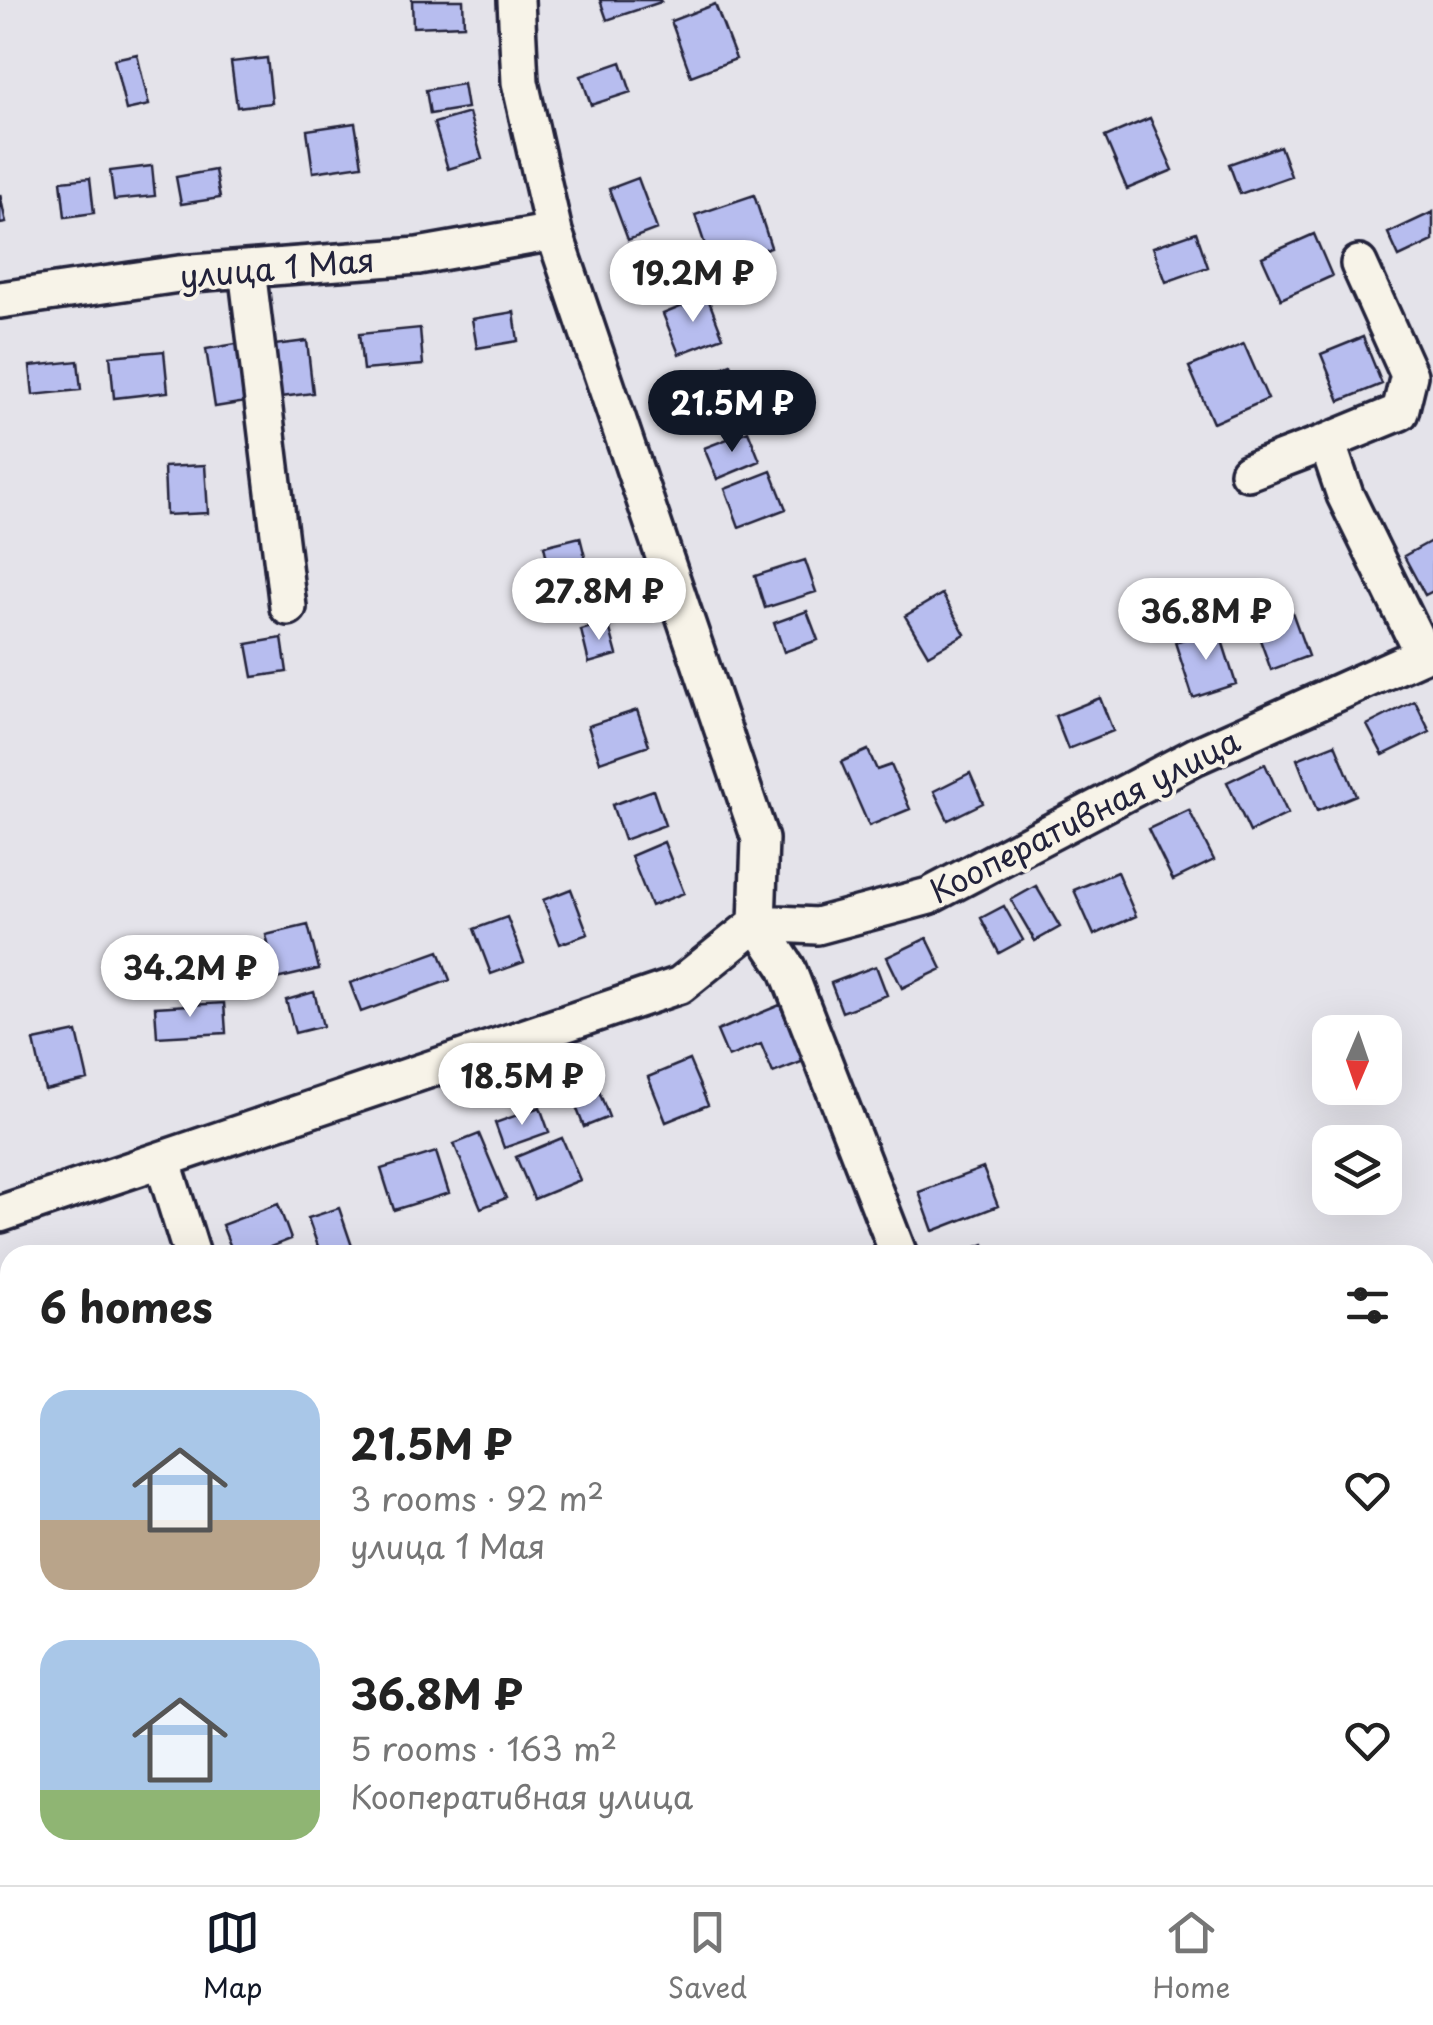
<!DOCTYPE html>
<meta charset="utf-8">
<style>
:root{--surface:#fff;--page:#f2f2f2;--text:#222;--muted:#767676;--line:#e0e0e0;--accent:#111827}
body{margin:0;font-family:"Playpen Sans",sans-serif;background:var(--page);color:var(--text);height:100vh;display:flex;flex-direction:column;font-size:38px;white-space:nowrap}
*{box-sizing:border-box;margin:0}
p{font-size:32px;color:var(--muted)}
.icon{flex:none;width:55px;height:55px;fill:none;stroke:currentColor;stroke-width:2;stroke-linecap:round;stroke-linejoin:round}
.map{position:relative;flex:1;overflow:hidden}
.drawer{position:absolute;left:0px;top:1245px;width:1435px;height:640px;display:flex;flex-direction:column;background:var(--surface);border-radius:30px 30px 0 0;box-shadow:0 10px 40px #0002}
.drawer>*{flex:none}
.needle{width:65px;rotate:182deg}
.tools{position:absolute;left:1312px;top:1015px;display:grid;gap:20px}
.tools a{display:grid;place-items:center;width:90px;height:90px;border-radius:20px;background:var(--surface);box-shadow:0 10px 40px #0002;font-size:50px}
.price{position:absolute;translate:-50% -85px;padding:0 22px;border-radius:35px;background:#fff;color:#222;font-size:32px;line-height:65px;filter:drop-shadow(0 2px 5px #0008)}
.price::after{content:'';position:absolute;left:50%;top:60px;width:30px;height:22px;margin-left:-15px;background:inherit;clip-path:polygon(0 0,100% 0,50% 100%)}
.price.on{background:var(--accent);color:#fff}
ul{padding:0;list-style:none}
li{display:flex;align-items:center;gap:30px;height:250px;padding:0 40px}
li span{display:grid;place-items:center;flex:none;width:280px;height:200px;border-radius:30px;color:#555}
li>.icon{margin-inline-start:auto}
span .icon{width:120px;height:120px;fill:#fffc;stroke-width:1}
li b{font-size:42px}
h2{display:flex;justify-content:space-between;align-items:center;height:120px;padding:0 40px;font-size:42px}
.dock{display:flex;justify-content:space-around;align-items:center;height:140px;border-top:2px solid var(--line);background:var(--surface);font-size:28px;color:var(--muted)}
.dock a{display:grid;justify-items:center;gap:5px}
.dock .on{color:var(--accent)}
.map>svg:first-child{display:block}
.building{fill:#b7bdef;stroke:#22223b;stroke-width:2.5}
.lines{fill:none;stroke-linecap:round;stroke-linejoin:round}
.minor-casing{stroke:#22223b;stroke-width:42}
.minor{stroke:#f7f3e8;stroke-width:35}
.labels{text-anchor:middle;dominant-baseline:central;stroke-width:8;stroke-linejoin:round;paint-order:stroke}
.street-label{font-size:32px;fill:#22223b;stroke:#f7f3e8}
</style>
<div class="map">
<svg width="1433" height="1885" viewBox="0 0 1433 1885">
<rect width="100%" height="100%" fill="#e4e3ea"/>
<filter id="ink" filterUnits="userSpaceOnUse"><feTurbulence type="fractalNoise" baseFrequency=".01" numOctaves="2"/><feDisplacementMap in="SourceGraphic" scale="20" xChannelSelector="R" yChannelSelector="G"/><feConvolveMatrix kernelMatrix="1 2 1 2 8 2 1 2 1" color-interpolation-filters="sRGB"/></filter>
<g filter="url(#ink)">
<path class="building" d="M412,0h51l1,25 -51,2z
M600,0h60l1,2 -54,18z
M715,4l21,55 -45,17 -20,-55z
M137,54l12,51 -23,5 -12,-51z
M267,58l5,45 -35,4 -6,-45z
M621,62l10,30 -40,13 -10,-29z
M463,84l4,24 -37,6 -4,-24z
M469,113l13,46 -34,10 -14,-46z
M1150,118l23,52 -46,19 -22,-52z
M355,123l7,42 -49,7 -6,-42z
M1280,146l11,30 -51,18 -11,-30z
M152,166l3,30 -41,4 -4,-29z
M215,170l5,28 -39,6 -5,-27z
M90,178l4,35 -29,4 -4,-36z
M638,178l19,51 -29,11 -19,-51z
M0,194l6,29 -6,1z
M754,195l17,52 -59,19 -17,-51z
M1433,212v29l-34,16 -11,-24z
M1196,232l12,35 -42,15 -13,-35z
M1314,234l18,42 -51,23 -19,-42z
M707,296l16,41 -44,17 -16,-40z
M514,312l4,29 -41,7 -5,-29z
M420,328l3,37 -60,5 -4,-36z
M1363,337l19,47 -42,17 -19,-47z
M307,341l6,52 -32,4 -7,-52z
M242,343l10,58 -37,6 -9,-58z
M1244,344l24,55 -55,24 -24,-56z
M164,351l4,41 -54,6 -4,-42z
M78,361l3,29 -48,5 -3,-29z
M731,364l11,29 -49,19 -10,-29z
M748,431l12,30 -43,18 -13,-31z
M205,465l3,48 -42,2 -2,-48z
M771,471l15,38 -47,18 -14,-38z
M580,537l9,36 -37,8 -8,-35z
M1433,540v51l-8,4 -21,-39z
M805,560l11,32 -51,16 -10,-32z
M942,594l23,40 -37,21 -23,-39z
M807,611l11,29 -34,12 -10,-29z
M1292,612l16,44 -37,14 -16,-44z
M608,622l9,33 -28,8 -8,-33z
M1218,628l18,56 -43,14 -18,-56z
M282,638l5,34 -34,5 -6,-33z
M1100,698l13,33 -45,18 -13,-33z
M1415,701l15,31 -47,23 -16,-30z
M637,710l12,35 -49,17 -12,-36z
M1335,744l21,51 -39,16 -20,-52z
M868,750l9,20 14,-5 19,44 -41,17 -28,-64z
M1265,764l23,50 -38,18 -23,-50z
M970,773l13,30 -35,17 -14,-29z
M653,790l12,35 -41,15 -12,-35z
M1189,810l25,50 -41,20 -25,-51z
M664,842l20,51 -33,13 -20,-50z
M1117,872l19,44 -42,19 -20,-45z
M1036,886l24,41 -25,14 -24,-41z
M571,889l17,45 -28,10 -17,-44z
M1004,906l19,34 -24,13 -18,-35z
M507,917l17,45 -33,12 -17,-45z
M308,925l11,44 -43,10 -10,-44z
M927,938l15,31 -40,19 -15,-31z
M439,951l11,29 -89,32 -11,-29z
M876,966l11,29 -45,17 -11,-29z
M314,992l9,34 -28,7 -9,-33z
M224,1003l2,30 -69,4 -2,-30z
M780,1005l24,56 -31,12 -12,-29 -33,13 -11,-26z
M77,1032l11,48 -43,10 -11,-49z
M689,1060l19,45 -42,17 -18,-45z
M595,1081l14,36 -25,10 -14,-36z
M540,1107l9,25 -45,16 -9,-25z
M479,1134l27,64 -25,10 -27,-64z
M562,1138l18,42 -46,19 -18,-42z
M436,1152l13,41 -55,17 -13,-41z
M983,1168l15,38 -65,25 -14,-39z
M278,1204l13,35 -41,16h-16l-12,-30z
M339,1208l16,47h-34l-13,-37z
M984,1244l5,11h-32z
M10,1330v44l-2,-4 -8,4v-40z
M1433,1443v46l-8,4v-46z
M0,1693l10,24 -10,4z
M10,1808v56l-10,4v-56z
M563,1875h26l4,10h-33l-3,-8z
M963,1875h48l5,10h-49z
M1045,1875h29l-20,10z"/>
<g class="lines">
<g class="minor-casing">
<path id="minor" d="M516,0l4,82 34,150 206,607 -3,84
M1359,264l50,111 -9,37 -73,30 18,53 78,159
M247,269l41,338
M0,300l179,-26 239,-18 136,-24
M1248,472l79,-30
M757,923l30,45 112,287
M163,1162l29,93
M0,1214l680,-229 77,-62 60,3 112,-30 267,-140 237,-106
M1425,1569l8,-5
M0,1767l10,-4
M418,1875l4,10
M801,1885l24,-10"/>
</g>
<use href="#minor" class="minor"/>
</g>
</g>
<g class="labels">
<g class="street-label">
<text transform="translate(277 267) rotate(-5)">улица 1 Мая</text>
<text transform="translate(1084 815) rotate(-27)">Кооперативная улица</text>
</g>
</g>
</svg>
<div class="tools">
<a><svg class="needle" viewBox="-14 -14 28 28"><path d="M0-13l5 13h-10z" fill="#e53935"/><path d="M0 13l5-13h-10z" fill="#767676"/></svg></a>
<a><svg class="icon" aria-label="layers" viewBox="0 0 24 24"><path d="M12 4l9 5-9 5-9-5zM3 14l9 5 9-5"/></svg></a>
</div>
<b class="price" style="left:693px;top:325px">19.2M ₽</b>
<b class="price on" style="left:732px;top:455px">21.5M ₽</b>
<b class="price" style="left:599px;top:643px">27.8M ₽</b>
<b class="price" style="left:1206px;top:663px">36.8M ₽</b>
<b class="price" style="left:190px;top:1020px">34.2M ₽</b>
<b class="price" style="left:522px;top:1128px">18.5M ₽</b>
<section class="drawer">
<h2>6 homes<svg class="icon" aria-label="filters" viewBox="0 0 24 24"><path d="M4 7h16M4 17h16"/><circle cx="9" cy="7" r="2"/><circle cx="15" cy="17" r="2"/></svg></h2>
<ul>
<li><span style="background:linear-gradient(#a9c7e8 65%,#b9a48a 0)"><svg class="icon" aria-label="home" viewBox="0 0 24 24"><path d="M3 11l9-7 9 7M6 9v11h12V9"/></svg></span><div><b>21.5M ₽</b><p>3 rooms · 92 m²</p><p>улица 1 Мая</p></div><svg class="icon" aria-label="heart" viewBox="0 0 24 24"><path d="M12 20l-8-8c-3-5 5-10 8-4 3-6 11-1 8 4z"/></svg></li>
<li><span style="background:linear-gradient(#a9c7e8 75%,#8fb573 0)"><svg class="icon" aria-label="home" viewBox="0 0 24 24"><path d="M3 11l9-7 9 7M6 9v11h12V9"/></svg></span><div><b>36.8M ₽</b><p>5 rooms · 163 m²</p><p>Кооперативная улица</p></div><svg class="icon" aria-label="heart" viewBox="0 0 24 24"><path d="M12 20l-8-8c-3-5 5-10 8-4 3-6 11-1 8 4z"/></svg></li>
</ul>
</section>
</div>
<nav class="dock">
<a class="on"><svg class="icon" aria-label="map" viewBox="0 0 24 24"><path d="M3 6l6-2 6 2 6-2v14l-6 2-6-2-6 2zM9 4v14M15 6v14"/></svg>Map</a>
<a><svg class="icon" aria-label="saved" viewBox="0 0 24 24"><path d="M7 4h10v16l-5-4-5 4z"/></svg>Saved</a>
<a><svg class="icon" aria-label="home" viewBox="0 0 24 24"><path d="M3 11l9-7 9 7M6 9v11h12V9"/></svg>Home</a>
</nav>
